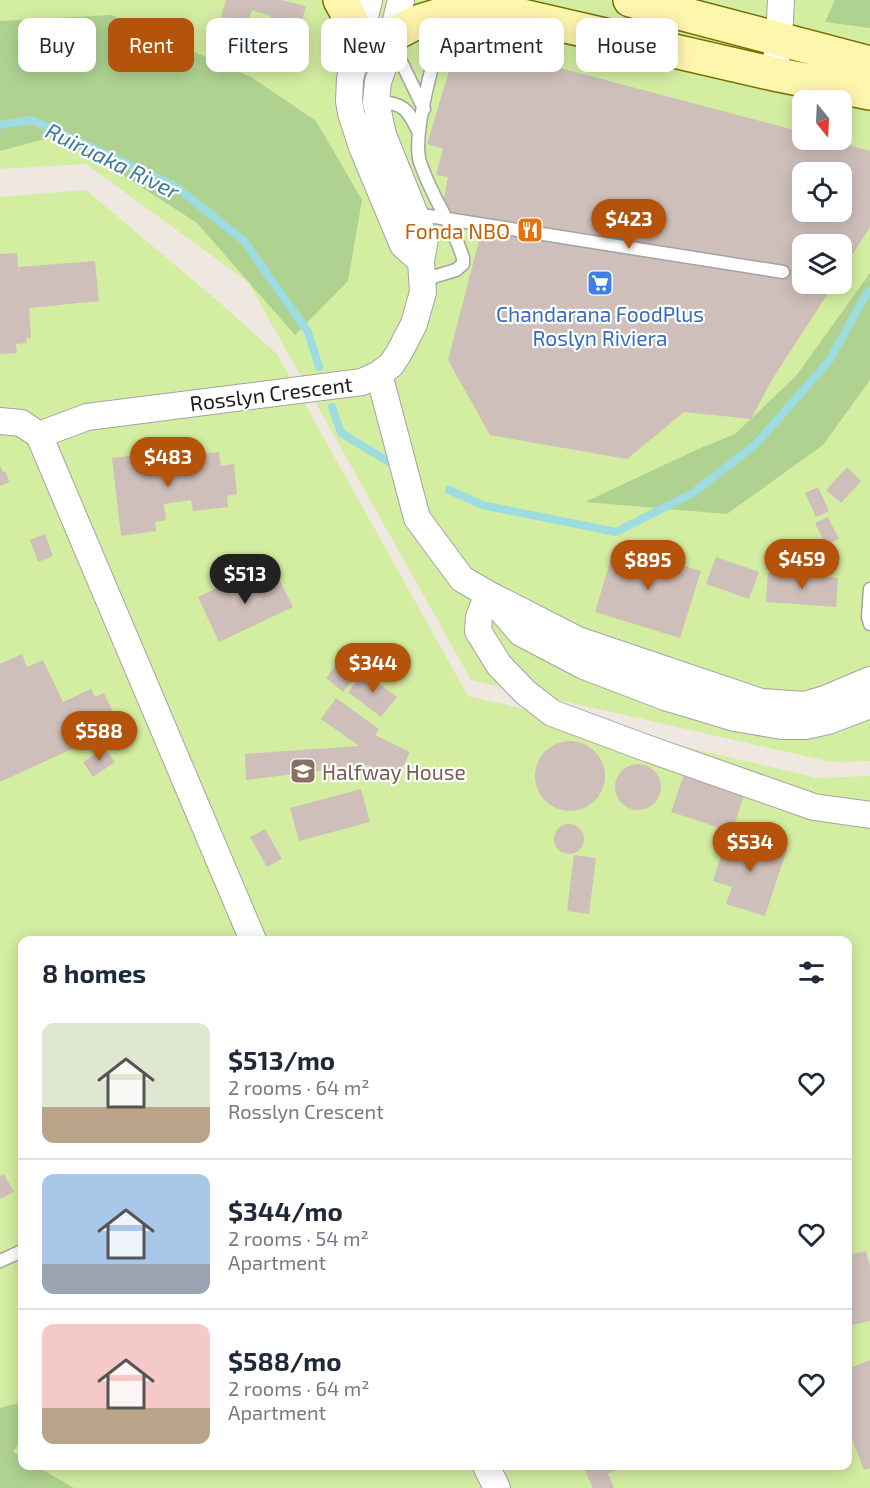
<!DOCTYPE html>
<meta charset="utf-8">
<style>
:root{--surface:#fff;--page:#f6f6f7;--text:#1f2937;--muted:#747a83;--line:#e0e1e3;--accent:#b45309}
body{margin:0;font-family:"Exo 2",sans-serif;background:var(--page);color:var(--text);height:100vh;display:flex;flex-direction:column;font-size:22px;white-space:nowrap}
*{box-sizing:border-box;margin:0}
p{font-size:20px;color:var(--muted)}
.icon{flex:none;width:33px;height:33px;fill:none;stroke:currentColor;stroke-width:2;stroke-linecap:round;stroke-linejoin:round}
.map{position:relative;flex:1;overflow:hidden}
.details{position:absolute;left:18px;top:936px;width:834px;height:534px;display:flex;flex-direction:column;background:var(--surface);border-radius:12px;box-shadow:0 3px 15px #0003}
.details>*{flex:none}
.hud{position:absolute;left:18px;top:18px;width:834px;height:54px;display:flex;gap:12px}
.needle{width:39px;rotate:162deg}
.tools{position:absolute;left:792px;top:90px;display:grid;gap:12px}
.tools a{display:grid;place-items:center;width:60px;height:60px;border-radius:12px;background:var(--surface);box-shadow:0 3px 15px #0003;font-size:30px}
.price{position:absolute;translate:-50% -51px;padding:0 14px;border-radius:21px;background:var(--accent);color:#fff;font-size:20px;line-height:39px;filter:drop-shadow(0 2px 3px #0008)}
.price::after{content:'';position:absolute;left:50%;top:36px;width:18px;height:14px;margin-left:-9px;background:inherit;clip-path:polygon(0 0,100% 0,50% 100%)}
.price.on{background:#222;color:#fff}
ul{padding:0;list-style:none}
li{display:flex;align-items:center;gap:18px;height:150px;padding:0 24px}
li+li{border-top:2px solid var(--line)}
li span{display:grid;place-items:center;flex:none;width:168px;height:120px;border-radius:12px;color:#555}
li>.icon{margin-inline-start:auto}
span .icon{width:72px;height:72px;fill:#fffc;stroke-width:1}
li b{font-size:26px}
h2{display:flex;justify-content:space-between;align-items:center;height:72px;padding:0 24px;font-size:26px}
.chip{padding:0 21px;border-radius:12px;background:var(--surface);box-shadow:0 3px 15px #0003;font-size:21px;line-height:54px}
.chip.on{background:var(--accent);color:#fff}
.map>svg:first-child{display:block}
.grass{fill:#d3eea1;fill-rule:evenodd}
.forest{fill:#afd291}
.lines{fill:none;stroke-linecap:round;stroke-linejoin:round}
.stream{stroke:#9ddce1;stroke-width:8}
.building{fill:#cfbfba;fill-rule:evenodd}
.lane-casing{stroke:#a3a3a3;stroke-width:15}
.street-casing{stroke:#a3a3a3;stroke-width:28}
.secondary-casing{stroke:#767000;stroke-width:36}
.lane{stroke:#fff;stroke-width:12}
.street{stroke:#fff;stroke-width:26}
.secondary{stroke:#fff6ae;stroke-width:33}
.labels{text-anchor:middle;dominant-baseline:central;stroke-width:4.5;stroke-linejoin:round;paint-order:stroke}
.food-label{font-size:21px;fill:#c56008;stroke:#fff;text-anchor:end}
.shop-label{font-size:21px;fill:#366cbe;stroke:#fff}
.street-label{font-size:21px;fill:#1c1c1c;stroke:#fff}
.education-label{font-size:21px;fill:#785e54;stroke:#fff;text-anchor:start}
.water-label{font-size:22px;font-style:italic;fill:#3a7a9c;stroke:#fff}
</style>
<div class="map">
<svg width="870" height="1488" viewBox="0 0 870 1488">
<rect width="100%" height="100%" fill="#efe8e1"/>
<path class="grass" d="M0,0h870v761l-39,1 -360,-82 -223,-398 -162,-118 -86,5zM802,100h40v40h-40zM802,172h40v40h-40zM802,244h40v40h-40z
M86,190l133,112 58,52 191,342 350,82 52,-2v712h-870v-1291zM22,940h826v526h-826z"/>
<path class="forest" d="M835,0h35v28l-45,-6z
M111,15l140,62 65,44 46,79 -14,81 -53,54 -98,-112 -99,-64 -46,-22 -52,14v-130z
M870,273v107l-47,65 -96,69 -142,-12 111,-52 39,-16 61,-58z
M22,1402v37l-9,13 9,5v9h14l38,22h-74v-80z"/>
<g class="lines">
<path class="stream" d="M0,125l32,-5 143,66 69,55 64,91 11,35
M332,407l9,26 55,33
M449,490l33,15 134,27 77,-39 63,-49 73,-83 38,-68 3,-2"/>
</g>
<path class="building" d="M226,0h56l24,6 -10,39 -31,-8 6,-21 -19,-6 -5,13 -26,-6z
M458,41l344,91v8h26l42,11v76l-28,44v-27h-40v40h32l-61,94 -22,41 -67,-7 -57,47 -137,-24 -42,-75 36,-139 -42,-11 6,-33 -12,-2 7,-26 -16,-5zM802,172h40v40h-40z
M17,253l1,14 77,-6 4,40 -70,7 2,30h-5l1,5 -11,1 1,9 -17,1v-100z
M158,452l3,21 24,-3 -2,-14 36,-4 2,14 13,-2 3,30 -10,2 1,11 -35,4 -2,-11 -27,4 2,16 -11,2 1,9 -35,5 -9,-78z
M0,466l3,6 2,-1 5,11 -10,4z
M847,467l14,14 -20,22 -15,-13z
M818,487l11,24 -13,6 -11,-24z
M828,517l11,22 -13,6 -11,-22z
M45,534l8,22 -15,6 -8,-22z
M615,545l86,26 -21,67 -85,-26z
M716,557l43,15 -10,27 -43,-15z
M264,571l5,8 8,-4 16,32 -74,35 -21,-45 21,-10 2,5z
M768,573l70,5 -2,29 -70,-5z
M348,649l18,14 -23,29 -17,-14z
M22,654l5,13 16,-7 20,42 28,-13 4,8 9,-4 11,23 -9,5 5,10 -111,51v-118z
M364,672l33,25 -16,20 -33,-25z
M336,698l43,31 -4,6 35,17 -12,25 -32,-12 -120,15 -1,-26 114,-8 -38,-27z
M535 776a35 35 0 1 1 70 0a35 35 0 1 1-70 0Z
M105,748l10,14 -22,15 -10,-15z
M615 787a23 23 0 1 1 46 0a23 23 0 1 1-46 0Z
M686,769l60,20 -14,43 -61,-20z
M361,789l9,33 -71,19 -9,-33z
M554 839a15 15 0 1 1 30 0a15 15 0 1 1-30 0Z
M265,829l17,30 -15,8 -17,-30z
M727,837l20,6 2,-6 38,12 -22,67 -39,-12 6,-17 -19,-6z
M574,855l22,3 -7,56 -22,-3z
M4,1174l10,18 -14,7v-23z
M866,1251l4,15v55l-22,5v-71z
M870,1360v108l-6,2 -16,-41v-60z
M583,1466h37l1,2 -13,6 6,14h-21z"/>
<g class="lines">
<g class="lane-casing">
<path id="lane" d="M393,45l31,64
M374,104l2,-2c27,0 32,7 43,31
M416,214l367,58
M423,280l33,-10 7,-6v-6c-10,-33 -32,-62 -43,-96 -9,-28 17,-113 25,-144
M870,589l-2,28 2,7
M0,1261l22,-10"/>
</g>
<g class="street-casing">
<path id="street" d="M369,0l-19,79 -1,22 2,12 11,34 41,98 18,16
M774,74l5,-35 2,-39
M379,374l38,144 45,61 26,15 90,46 183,62 44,3 20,-6 45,-19
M0,421l21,2 18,12 214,505
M39,435l48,-18 275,-35 17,-8 12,-9 8,-12 15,-29 9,-32 -2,-31 4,-22 -42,-104 -7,-33 2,-20 9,-26 14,-56
M488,594l-9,23 -1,14 21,34 26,27 27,21 94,35 168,59 56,8
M496,604l25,29 63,33 81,31 70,21 47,8h23l23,-5 42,-16
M486,1466l11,22"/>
</g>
<g class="secondary-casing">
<path id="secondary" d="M340,0l10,18 7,26
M453,0l321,74 96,19
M630,0l240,63
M392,35l25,-13 56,-17"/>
</g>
<use href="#lane" class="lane"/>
<use href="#street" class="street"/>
<use href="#secondary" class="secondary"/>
</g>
<defs>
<g id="restaurant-square" transform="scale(1.35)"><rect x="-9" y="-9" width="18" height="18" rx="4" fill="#e8710a" stroke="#fff"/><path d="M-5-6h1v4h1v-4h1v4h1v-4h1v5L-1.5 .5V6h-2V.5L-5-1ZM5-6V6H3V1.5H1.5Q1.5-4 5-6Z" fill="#fff"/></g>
<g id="supermarket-square" transform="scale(1.35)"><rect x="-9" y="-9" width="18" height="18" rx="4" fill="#3f7fe0" stroke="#fff"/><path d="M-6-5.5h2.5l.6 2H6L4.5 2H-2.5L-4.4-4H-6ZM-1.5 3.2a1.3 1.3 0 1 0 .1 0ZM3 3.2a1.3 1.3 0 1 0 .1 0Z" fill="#fff"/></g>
<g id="school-square" transform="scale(1.35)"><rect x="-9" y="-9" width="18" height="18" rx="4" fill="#8d6e63" stroke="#fff"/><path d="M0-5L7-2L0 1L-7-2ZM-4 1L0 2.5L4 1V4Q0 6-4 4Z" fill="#fff"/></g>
</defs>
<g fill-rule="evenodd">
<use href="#restaurant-square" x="530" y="230"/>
<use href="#supermarket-square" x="600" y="283"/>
<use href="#school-square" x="303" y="771"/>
</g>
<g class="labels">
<g class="food-label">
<text x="510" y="230">Fonda NBO</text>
</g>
<g class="shop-label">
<text x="600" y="313">Chandarana FoodPlus<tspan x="600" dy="24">Roslyn Riviera</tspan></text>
</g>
<g class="street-label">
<text transform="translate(271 393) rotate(-7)">Rosslyn Crescent</text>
</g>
<g class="education-label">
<text x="322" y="771">Halfway House</text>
</g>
<g class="water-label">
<text transform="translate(113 160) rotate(26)">Ruiruaka River</text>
</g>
</g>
</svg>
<div class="tools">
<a><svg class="needle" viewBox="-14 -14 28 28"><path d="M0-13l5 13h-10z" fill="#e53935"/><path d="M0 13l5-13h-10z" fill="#747a83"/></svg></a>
<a><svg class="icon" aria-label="locate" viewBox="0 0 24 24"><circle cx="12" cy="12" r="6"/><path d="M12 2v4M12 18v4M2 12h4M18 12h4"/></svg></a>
<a><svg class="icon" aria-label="layers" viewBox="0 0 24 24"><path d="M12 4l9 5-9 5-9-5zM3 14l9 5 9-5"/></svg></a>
</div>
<b class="price" style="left:629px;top:250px">$423</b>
<b class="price" style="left:168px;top:488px">$483</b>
<b class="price" style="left:802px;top:590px">$459</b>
<b class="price" style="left:648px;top:591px">$895</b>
<b class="price on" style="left:245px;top:605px">$513</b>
<b class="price" style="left:373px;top:694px">$344</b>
<b class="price" style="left:99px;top:762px">$588</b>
<b class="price" style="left:750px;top:873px">$534</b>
<div class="hud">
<a class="chip">Buy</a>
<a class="chip on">Rent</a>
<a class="chip">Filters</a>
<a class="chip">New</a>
<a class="chip">Apartment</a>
<a class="chip">House</a>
</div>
<section class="details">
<h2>8 homes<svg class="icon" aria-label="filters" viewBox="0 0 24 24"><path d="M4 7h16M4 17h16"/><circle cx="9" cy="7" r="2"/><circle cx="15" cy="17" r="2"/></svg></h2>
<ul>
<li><span style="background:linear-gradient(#dfe7d0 70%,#b9a48a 0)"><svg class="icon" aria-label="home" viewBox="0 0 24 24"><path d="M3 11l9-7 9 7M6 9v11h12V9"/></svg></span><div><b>$513/mo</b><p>2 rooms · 64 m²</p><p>Rosslyn Crescent</p></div><svg class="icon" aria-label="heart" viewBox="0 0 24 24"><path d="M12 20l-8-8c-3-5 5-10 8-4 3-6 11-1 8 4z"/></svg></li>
<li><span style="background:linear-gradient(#a9c7e8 75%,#9aa5b1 0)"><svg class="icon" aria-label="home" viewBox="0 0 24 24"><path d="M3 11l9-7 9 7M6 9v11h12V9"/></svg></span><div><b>$344/mo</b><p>2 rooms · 54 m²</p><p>Apartment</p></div><svg class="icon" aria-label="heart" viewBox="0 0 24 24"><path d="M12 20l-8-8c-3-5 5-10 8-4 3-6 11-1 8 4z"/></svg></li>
<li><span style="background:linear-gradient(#f6c9c9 70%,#b9a48a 0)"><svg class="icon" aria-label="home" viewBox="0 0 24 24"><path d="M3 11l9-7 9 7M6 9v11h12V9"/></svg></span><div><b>$588/mo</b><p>2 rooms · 64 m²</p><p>Apartment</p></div><svg class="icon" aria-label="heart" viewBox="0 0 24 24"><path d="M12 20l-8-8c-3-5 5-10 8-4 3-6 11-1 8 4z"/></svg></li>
</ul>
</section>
</div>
